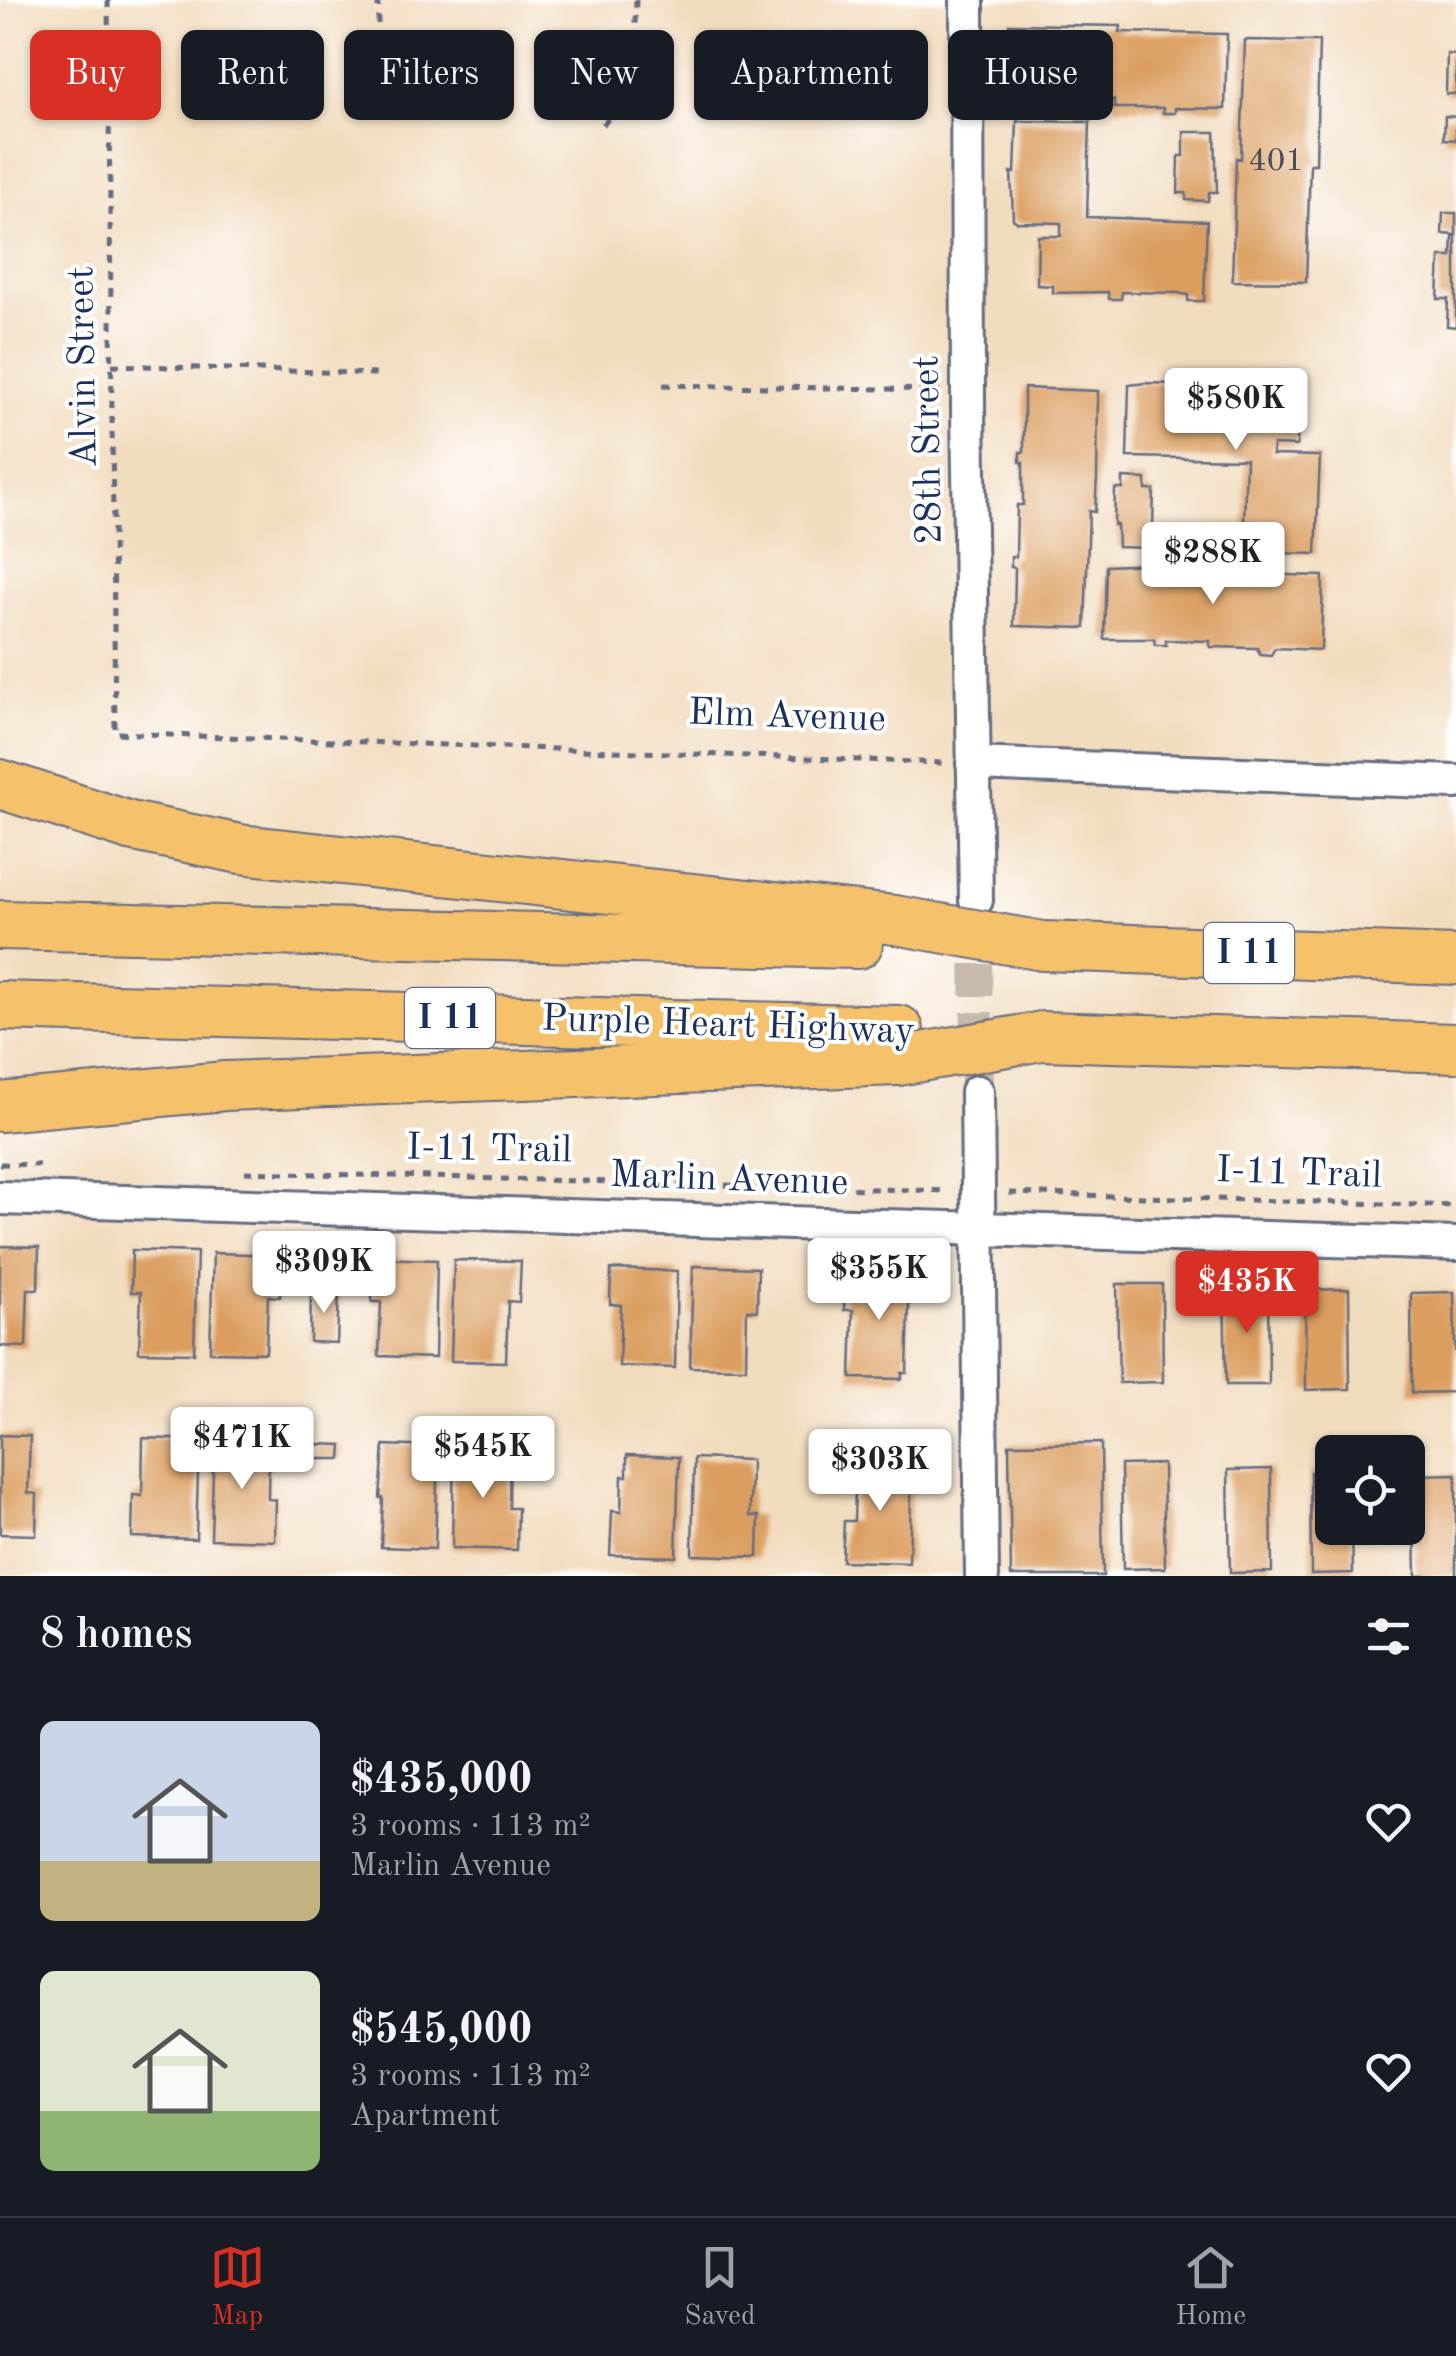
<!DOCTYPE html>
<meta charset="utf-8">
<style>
:root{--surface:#171b24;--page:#20242c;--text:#f1f3f6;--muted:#9ea1a6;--line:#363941;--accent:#d93025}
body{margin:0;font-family:"Old Standard TT",serif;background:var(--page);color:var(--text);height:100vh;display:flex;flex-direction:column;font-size:38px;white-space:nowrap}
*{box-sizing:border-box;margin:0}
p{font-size:32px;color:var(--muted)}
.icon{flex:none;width:55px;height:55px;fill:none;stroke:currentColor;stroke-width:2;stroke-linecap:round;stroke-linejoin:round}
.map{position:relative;height:1576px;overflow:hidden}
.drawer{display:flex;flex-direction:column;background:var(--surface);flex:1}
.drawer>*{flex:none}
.guide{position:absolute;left:30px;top:30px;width:1398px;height:90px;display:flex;gap:20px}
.fabs{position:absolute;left:1315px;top:1435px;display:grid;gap:20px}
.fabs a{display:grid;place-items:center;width:110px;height:110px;border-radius:15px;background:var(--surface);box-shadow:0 2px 8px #0004;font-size:50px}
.price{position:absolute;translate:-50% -85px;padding:0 22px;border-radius:10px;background:#fff;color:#222;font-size:32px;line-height:65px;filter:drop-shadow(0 2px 5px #0008)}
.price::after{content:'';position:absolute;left:50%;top:60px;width:30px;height:22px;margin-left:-15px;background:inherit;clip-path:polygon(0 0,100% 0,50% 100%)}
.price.on{background:var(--accent);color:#fff}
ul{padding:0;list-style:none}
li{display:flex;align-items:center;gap:30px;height:250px;padding:0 40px}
li span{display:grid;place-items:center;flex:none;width:280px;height:200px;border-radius:15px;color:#555}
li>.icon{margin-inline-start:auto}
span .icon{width:120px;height:120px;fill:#fffc;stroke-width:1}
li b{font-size:42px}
h2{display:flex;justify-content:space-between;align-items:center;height:120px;padding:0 40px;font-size:42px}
.pill{padding:0 35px;border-radius:15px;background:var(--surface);box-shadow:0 2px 8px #0004;font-size:35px;line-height:90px}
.pill.on{background:var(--accent);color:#fff}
.tabs{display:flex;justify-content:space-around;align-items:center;height:140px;border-top:2px solid var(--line);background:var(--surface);font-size:28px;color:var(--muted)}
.tabs a{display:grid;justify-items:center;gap:5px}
.tabs .on{color:var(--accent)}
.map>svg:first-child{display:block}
.building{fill:#db9e5e}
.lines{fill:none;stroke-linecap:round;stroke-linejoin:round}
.minor-tunnel{stroke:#c7b9ab;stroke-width:32;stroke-dasharray:32 16;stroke-linecap:butt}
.minor-casing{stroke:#666c80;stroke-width:38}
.highway-casing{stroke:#666c80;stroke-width:52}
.path{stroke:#666c80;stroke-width:5;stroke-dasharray:8 8;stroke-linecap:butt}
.minor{stroke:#fff;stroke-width:32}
.highway{stroke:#f5c16b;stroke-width:48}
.highway-bridge-casing{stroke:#666c80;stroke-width:52;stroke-linecap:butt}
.highway-bridge{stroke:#f5c16b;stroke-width:48}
.labels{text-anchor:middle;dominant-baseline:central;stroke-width:8;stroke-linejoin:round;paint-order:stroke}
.number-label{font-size:32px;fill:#4b4b5e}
.shield{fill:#fff;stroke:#5f6d8e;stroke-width:2.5}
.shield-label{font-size:35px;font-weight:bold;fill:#1b2f5e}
.street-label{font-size:38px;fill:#1b2f5e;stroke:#fff}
</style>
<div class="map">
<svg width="1456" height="1576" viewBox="0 0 1456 1576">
<rect width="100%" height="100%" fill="#fff"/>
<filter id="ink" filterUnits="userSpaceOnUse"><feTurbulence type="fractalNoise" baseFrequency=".01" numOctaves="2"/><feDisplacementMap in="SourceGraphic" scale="20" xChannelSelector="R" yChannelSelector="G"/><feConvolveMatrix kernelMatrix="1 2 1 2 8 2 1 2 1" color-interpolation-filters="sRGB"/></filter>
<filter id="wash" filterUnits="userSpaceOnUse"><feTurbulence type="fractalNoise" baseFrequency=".0048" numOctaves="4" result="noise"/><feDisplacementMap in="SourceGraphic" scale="40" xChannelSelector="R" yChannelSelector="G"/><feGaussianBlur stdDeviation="2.25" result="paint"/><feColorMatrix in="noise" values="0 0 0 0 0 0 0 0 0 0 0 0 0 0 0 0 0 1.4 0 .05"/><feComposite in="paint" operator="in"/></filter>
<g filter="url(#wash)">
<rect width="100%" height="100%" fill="#f2dcbe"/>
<g id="blocks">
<path class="building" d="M1009,24l112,2 -1,6 107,2 -2,75 -50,-1v5h-12v-5h-49v-8l-57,1 -50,-4z
M1245,40l74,1 -3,123h-6l-4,118 -74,-1 4,-123 5,1z
M1447,54l9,1v39h-10z
M1445,116l11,1v23l-12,-1z
M1017,121l73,1 -3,95 120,4 -3,80h-16v-6l-10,-2 -56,-1 -1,7h-12l-1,-7 -55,1v-7l-16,-1 1,-49h23v-13l-44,-1 -4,-3 -2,-47 4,1z
M1184,132h31l2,60h-8l-1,9 -22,-1v-7h-8l1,-37h5z
M1443,213h13v22l-14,-1z
M1453,236h3v91l-9,-1 1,-27h-10l2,-42h12z
M1145,383l128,4 1,10 24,1 -1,48 -24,-1 -1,10 48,1 -4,98 -73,-2 3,-93 -119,-2 2,-72z
M1024,388l74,3 -1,87 -2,34 -6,-1 -4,117 -71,-2 1,-58 -4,-1v-10h5l1,-52h6v-43h-3v-10h4z
M1123,478l23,1v11h8l-1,36h-4l-1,22 -30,-1 -1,-22h-3l1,-36h8z
M1152,564l65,4 -1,5 107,3 -2,74 -46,-2 -4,7 -11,-1 -3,-6 -47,-1v-6l-44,-1v5h-11l-1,-6h-50l2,-73z
M0,1246l39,1 -1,42h-10l-2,58 -26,-1z
M132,1250l65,2 -3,101 -55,-1 2,-60h-10z
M213,1253l69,2 -2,42 -12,-1 -2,57 -56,-1z
M373,1258l64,2 -2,98 -56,-2 2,-54h-9z
M454,1260l67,1 -2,41 -11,-1 -2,61 -55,-1z
M693,1266l65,2 -1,43 -10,-1 -1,58 -56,-1z
M611,1269l66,2 -2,97 -56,-2 2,-61 -11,-1z
M845,1271l65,2 -3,100h-5v6l-51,-1 2,-68h-9z
M1117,1284h45l1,98 -44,1z
M1268,1287l1,98h-43l-2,-97z
M1349,1289l1,100 -44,1 -1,-100z
M311,1290h28l-2,53 -27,-1z
M1454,1292l2,100 -44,1 -1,-100z
M0,1435l30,1 -2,57 9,1 -1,41 -36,-1z
M143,1438l56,2 -3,99 -64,-2 1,-42 9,1z
M214,1440l55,2 -1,57 8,1 -1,41 -64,-2z
M1101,1443l2,133h-92l-2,-132z
M315,1444l27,1 -1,14h-26z
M384,1445l54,2 -3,102 -54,-2 2,-49h-3z
M454,1449l56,2 -1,57h9l-1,42 -65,-2z
M627,1455l52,2 -3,100 -66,-2 2,-44 9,1 1,-36h5z
M694,1458l57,2 -1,56h9l-1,41 -66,-2z
M856,1461l56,2 -3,100 -67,-2 2,-40h10z
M1163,1464l2,104 -42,1 -2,-104z
M1271,1469l1,103 -42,1 -2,-103z
M1310,1472h22v56h20l1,45 -42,1z
M1456,1474v102h-40l-2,-101z"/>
</g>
</g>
<g filter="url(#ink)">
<use href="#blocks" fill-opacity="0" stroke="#666c80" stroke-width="2.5"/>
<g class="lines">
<path class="minor-tunnel" d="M976,916l1,176"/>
<g class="minor-casing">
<path id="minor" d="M967,0l1,411 8,489
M973,764l483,18
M977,1092l5,484
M0,1198l1456,46"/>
</g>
<g class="highway-casing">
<path id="highway" d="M0,784l130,42 110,23 655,71
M0,925l858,19
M1043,946l413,14
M0,1006l899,24
M1042,1036l414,12
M0,1107l225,-21 673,-25"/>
</g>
<path class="path" d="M108,0l7,733 829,30
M378,0v66l18,52
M603,125l29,-35 4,-90
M112,365l266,9
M663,385l277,5
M0,1164l39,1
M245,1172l703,19
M1009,1193l447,13"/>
<use href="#minor" class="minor"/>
<use href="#highway" class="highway"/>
<g class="highway-bridge-casing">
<path id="highway-bridge" d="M895,920l148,26
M898,1061l144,-25"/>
</g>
<use href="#highway-bridge" class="highway-bridge"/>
</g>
</g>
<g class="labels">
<g class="number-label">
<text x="1276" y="162">401</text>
</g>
<g class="shield">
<rect x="1204" y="923" width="90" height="60" rx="8"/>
<rect x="405" y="988" width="90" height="60" rx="8"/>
</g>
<g class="shield-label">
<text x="1249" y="953">I 11</text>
<text x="450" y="1018">I 11</text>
</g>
<g class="street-label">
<text transform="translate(84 367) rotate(-91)">Alvin Street</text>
<text transform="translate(929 450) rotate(-91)">28th Street</text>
<text transform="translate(787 717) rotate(2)">Elm Avenue</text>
<text transform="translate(728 1026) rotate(2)">Purple Heart Highway</text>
<text transform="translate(489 1150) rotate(1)">I-11 Trail</text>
<text transform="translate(1299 1174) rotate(2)">I-11 Trail</text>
<text transform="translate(729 1180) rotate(2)">Marlin Avenue</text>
</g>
</g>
</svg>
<div class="fabs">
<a><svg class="icon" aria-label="locate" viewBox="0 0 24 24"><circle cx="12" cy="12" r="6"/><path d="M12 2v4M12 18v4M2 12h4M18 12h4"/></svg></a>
</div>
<b class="price" style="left:1236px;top:453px">$580K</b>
<b class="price" style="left:1213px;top:607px">$288K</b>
<b class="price" style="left:324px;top:1316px">$309K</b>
<b class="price" style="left:879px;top:1323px">$355K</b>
<b class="price on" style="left:1247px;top:1336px">$435K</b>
<b class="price" style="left:242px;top:1492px">$471K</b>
<b class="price" style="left:483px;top:1501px">$545K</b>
<b class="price" style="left:880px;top:1514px">$303K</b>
<div class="guide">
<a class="pill on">Buy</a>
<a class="pill">Rent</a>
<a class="pill">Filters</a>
<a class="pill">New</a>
<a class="pill">Apartment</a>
<a class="pill">House</a>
</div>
</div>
<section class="drawer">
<h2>8 homes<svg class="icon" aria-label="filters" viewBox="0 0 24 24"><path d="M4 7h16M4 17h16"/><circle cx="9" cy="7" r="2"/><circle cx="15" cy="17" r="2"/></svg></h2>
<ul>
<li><span style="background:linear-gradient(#c9d6e8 70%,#c2b280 0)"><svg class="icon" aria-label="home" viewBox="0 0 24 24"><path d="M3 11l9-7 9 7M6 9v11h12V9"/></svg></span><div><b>$435,000</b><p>3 rooms · 113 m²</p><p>Marlin Avenue</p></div><svg class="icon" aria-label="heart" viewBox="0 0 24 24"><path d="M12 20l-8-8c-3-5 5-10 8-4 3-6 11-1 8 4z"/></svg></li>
<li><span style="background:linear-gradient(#dfe7d0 70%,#8fb573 0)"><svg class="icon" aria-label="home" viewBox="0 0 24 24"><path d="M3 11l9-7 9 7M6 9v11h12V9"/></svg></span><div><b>$545,000</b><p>3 rooms · 113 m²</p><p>Apartment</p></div><svg class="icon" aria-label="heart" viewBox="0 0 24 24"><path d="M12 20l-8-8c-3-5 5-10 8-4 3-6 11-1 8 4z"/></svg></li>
</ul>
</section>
<nav class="tabs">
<a class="on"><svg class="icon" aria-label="map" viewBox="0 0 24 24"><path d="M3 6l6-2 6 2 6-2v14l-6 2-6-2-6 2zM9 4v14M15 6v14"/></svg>Map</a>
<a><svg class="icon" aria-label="saved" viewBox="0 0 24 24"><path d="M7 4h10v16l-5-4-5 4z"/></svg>Saved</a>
<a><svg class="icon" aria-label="home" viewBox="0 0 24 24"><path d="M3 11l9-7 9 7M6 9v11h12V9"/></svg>Home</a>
</nav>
